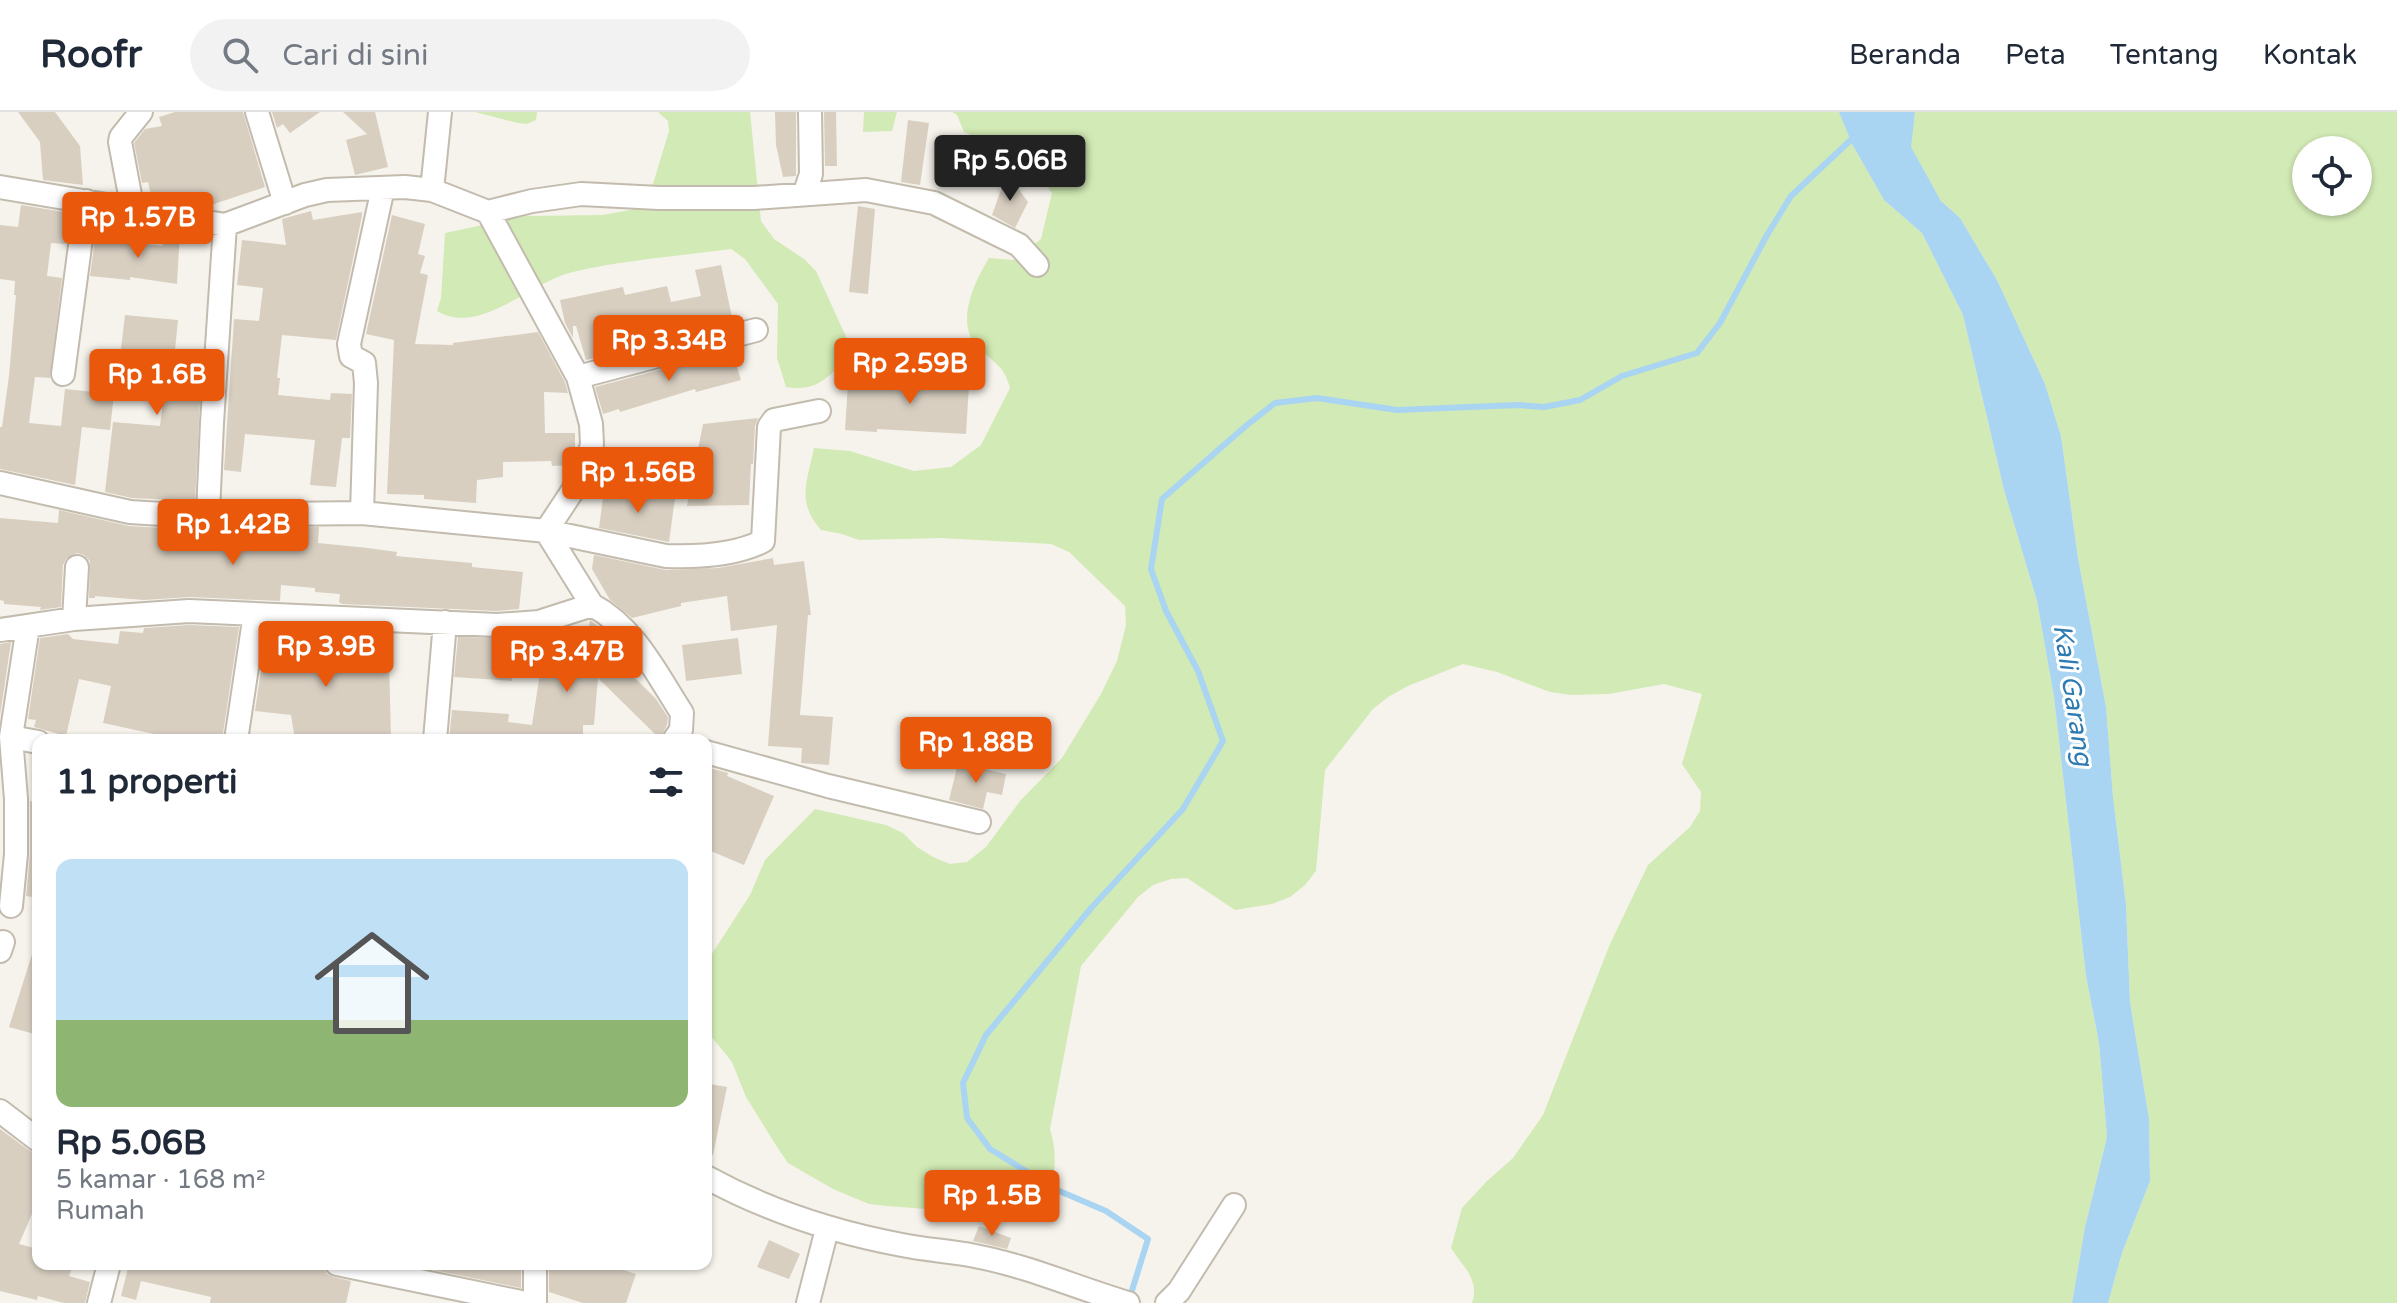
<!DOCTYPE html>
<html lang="id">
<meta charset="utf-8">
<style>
:root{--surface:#fff;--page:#f2f2f3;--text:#1f2937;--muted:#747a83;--line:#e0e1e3;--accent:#ea580c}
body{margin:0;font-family:"Varela Round",sans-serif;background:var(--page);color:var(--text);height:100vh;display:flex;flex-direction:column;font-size:30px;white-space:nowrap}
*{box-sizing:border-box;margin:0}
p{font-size:26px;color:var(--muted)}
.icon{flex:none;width:44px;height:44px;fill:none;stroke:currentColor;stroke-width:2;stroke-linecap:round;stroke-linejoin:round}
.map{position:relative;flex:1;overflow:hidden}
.drawer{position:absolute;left:32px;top:622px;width:680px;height:536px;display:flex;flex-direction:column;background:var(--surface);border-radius:16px;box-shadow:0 2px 6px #0004}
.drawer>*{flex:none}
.buttons{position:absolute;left:2292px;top:24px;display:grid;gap:16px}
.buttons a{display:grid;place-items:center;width:80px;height:80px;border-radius:50%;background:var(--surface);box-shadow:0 2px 6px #0004;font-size:40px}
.price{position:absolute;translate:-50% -68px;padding:0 18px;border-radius:8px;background:var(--accent);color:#fff;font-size:26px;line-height:52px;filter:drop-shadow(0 2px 4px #0008)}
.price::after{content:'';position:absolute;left:50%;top:48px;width:24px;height:18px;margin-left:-12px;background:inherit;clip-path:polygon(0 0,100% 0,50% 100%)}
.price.current{background:#222;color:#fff}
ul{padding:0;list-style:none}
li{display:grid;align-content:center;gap:16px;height:424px;padding:0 24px}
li+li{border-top:2px solid var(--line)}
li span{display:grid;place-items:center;height:248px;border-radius:16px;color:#555}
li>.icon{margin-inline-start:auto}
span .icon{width:144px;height:144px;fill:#fffc;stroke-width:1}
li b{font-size:34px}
h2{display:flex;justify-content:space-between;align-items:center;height:96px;padding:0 24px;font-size:34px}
header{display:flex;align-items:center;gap:48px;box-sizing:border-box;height:112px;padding:0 40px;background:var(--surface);border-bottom:2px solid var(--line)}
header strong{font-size:38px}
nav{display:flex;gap:44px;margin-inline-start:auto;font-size:28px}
.search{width:560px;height:72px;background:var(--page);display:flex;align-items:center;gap:20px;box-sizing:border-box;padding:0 28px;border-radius:44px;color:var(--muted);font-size:30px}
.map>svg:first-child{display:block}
.green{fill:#d2eab5;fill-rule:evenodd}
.water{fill:#a9d4f2}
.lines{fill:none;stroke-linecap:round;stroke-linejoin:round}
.stream{stroke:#a9d4f2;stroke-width:6}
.building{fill:#d8cfc1}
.minor-casing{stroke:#c2bbae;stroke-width:26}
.minor{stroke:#fff;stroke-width:22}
.labels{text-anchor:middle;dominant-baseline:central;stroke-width:6;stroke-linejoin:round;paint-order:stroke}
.water-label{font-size:26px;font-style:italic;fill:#2e7ab2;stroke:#fff}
</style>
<header>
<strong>Roofr</strong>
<div class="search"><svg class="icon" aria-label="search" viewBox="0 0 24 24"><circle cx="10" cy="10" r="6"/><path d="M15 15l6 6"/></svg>Cari di sini</div>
<nav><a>Beranda</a><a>Peta</a><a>Tentang</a><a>Kontak</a></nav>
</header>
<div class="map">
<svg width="2397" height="1191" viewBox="0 0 2397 1191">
<rect width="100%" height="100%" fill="#f6f3ec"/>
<path class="green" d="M475,0h62l-1,8 -9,4 -9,-1z
M658,0h92l11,109 13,18 30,20 12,12 32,70 2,17c-25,19 -30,34 -64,29l-9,-29 1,-54 -33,-45 -14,-10c-52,7 -107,11 -158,23 -42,9 -93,65 -136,39l4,-13 4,-65 81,-17 77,-1 43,-8 23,-76 -1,-10z
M864,0h33l-5,19 -29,1z
M952,0h887l13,32 32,56 38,33 41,82 41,175 33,111 17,96 32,279 13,67 8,94 -22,90 -13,76h-600c8,-24 -9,-36 -21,-55l11,-40 25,-27 26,-23 30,-43 67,-171 38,-79 42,-38 10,-16 1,-19 -19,-28 20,-70 -38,-10 -55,10 -38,1 -21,-3 -53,-20 -34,-8 -55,22 -20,11 -15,12 -48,61 -9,101 -11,14 -15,12 -18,7 -37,6 -48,-32 -16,1 -18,6 -15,12 -57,69 -31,163c6,20 6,34 2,54l-16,8 -37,9 -73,9 -39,-3 -18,-2 -36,-15 -45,-26 -11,-16 -31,-50 -14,-35 -26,-32v-67l44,-68 15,-35 50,-51 71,16 17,8 14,14 16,10 17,7 17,-2 19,-15 34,-46 42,-43 39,-64 16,-33 9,-36 -1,-19 -56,-54 -18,-8 -110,-6 -82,2 -17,-6 -21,-4c-25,-29 -14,-47 -7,-82l36,3 64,20 37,-4 30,-22 29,-57c-2,-6 -4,-13 -8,-18 -7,-10 -21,-17 -28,-27 -17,-25 1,-62 15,-85l25,2 27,-21 11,-46c-22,-31 -54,-45 -88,-61l-7,-17z
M1915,0h482v1191h-289l14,-50 28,-72 -1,-62 -19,-117 -4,-97 -13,-108 -7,-90 -28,-149 -17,-122 -16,-52 -48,-104 -37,-62 -19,-17 -31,-55zM2306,38h52v52h-52z"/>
<path class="water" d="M1839,0h76l-4,35 30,54 19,17 37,62 48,104 16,52 17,122 28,149 7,90 13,108 4,97 19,117 1,62 -28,72 -14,50h-36l13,-76 22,-90 -8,-94 -13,-67 -32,-279 -17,-96 -33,-111 -41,-175 -41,-82 -38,-33 -32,-56z"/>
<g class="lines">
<path class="stream" d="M1129,1188l19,-61 -42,-28 -49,-21 -67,-41 -23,-31 -4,-35 23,-48 106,-128 91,-98 40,-68 -25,-70 -32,-60 -15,-42 11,-70 85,-74 28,-22 42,-5 80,12 121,-5 26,2 36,-7 42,-24 75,-23 23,-30 47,-88 24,-39 63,-59"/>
</g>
<path class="building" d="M18,0h37l25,34 3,39 -40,-5 -3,-38z
M175,0h68l22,75 -60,20 -53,-8 -4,-17 -6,1 -8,-40 11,-14 17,-3 -3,-9z
M272,0h48l-30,21 -7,-9 -6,4z
M343,0h32l13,55 -33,8 -9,-35 21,-6z
M775,0h21v64l-13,1 -7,-32z
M824,0h12l1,54h-12z
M908,8l21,3 -9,62 -19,-3z
M1007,61l21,29 -13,26 -23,-13z
M21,93l49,8 -4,31 -15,-1 -4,33 15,2 -12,100 -15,-1 -6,46 32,3 4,-37 49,5 -4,36 -28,-3 -7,58 -75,-16v-42h2l7,-51 7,-81h-2l1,-14 -15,-2v-54l18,2z
M858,94l17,3 -7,85 -19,-2z
M311,99l2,9 49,-8v4l-26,124 -54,-5 -5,43h3l-2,17 52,5 1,-7 21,1 -2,44h-8l-6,49 -26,-2 5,-45 -70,-6 -4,38 -17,-2 10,-151 25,2 4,-33 -26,-3 5,-45 44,5 -4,-26z
M392,103l33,9 -7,30 7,2 -5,17 8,2 -13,69 38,1v-2l85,-11 27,50 3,11 -24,-1 1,41h30v20l-3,12 -20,1 -1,-5 -48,1v15l-26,3 -1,23 -52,-4v-4l-37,-1 7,-154 -28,-6z
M180,120l-3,52 -47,-7v3l-40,-4 5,-37 68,7 -3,-13z
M721,153l12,57 -147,38 -10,-34h-3v12l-8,-15 -5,-23 63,-13 2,8 42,-9 4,16 30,-6 -6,-26z
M125,203l53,5 -4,40 28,3 -7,138 -63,-3 -27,-6 8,-70 47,4 5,-39 -48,-5z
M739,237v3l-6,2 8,26 -45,12 -1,-3 -75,23 -1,-3 -16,5 -8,-27z
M955,257l8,16h6l-3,49 -89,-5v3l-32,-2 3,-47 35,2 1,-5 34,2z
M758,306l-3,8 -2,38h-2l-2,41 -62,1 16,-82z
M604,378l71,8 -6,44 -70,-14z
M59,398l70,16 50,3 140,-2 -1,16 50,5 29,4 -1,4 76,7v4l51,5 -4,37 -22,2 -155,-7 -3,-2 1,-8 -25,-2v-4l-34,-3 -1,16 -90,-4 -46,3 -49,-4v2h-6l1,-37 -6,-6 -7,-2 -11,6 -3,6 -2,42 -21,3 1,-3 -37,-3v-3l-4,-1v-82l58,5z
M594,443l72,15 52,-2 55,-10 1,7 30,-4 7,54h-3l-8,100 33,2 -4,48 -28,-2 1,-15 -34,-2 9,-121 -46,6 -4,-35 -46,7v3l-49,12 -22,-18 -18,-31z
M590,508l21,17 -2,15 47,47 12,18 -1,8 -7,14 -62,-61 -4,47h-11v15h-134l3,-30 57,4 -1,8 24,3 14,-91 17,-5 25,4z
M189,513l50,2 -17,113h-70l2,-6 -51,-11 8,-37 -32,-7 -13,57 -32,-9 2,-7 -8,-1 12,-81 28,-4 5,5 45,5 2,-13 23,2 1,-5z
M289,518h18l1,22 36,-1 -1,-19 15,1 1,23h30l2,84h-96l-4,-25 -36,-4 11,-76 24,-1z
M458,525l58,1 -4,43 -58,-4z
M738,526l4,36 -56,7 -4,-36z
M11,530l-11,74v-72z
M958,651l48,11 -4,21 -15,-3 -4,17 -34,-9z
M706,655l22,6 -1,3 47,20 -30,69 -38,-16z
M30,689l6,1 2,96 -12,-2 4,-42z
M34,836l4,1v86l-29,-8z
M710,972l17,3 -14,68 -7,-1v-50z
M0,1017l30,22 8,3v46l-19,44 19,5v15h36l-5,12 21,6 -5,21h-21l-26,-7 -1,4 -37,-9z
M979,1114l32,12 -4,11 -34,-8z
M769,1128l31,14 -11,25 -32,-12z
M129,1152h187l7,2 4,8 6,3 18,4 -5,22h-136l1,-6 -70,-16 -5,19 -15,-4z
M432,1152h89v24l-112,-23z
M549,1152h56l31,10 -10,29h-43l-34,-11z"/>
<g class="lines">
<g class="minor-casing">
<path id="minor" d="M257,0l28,91
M0,75l225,38 80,-30 22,-5 78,-3 27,3 56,22 90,165 13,47 1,20 -7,28 -39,59 46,74
M432,78l8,-78
M805,80l6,-18 -1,-62
M133,99l-13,-69 1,-5 20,-25
M488,100l44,-11 49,-7 78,4h95l112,-8 68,13 85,42 18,20
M63,262l23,-173
M578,265l178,-47
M0,371l130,29 49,3 183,-2 184,18 120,25c30,1 70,-1 97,-15l6,-114 5,-7 45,-9
M208,401l4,-90 13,-198
M362,401l4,-130 -2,-20 -13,-7 -2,-12 34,-156
M592,493c43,23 64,68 90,108l-1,17 -7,10
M74,507l3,-52
M28,514l-17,111 27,5
M0,518l74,-11 115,-8 308,14 42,-3 53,-17
M236,628l19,-126
M435,628l10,-118
M706,640l122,34 151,36
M11,794l5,-52v-55l-5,-62
M0,839l3,-9
M0,999l38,29
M706,1065c62,34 127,55 196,68 24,5 49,6 73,11 53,10 102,32 153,47
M337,1152l189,39
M535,1152v39
M99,1191l10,-39
M808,1191l19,-74
M1167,1191l12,-12 55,-86"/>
</g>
<use href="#minor" class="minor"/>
</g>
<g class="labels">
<g class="water-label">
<text transform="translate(2073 583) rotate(81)">Kali Garang</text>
</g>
</g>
</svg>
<div class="buttons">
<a><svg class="icon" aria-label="locate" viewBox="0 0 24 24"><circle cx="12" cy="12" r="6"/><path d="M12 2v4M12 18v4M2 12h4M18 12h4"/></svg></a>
</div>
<b class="price current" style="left:1010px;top:91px">Rp 5.06B</b>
<b class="price" style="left:138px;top:148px">Rp 1.57B</b>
<b class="price" style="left:669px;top:271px">Rp 3.34B</b>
<b class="price" style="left:910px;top:294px">Rp 2.59B</b>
<b class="price" style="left:157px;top:305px">Rp 1.6B</b>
<b class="price" style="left:638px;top:403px">Rp 1.56B</b>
<b class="price" style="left:233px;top:455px">Rp 1.42B</b>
<b class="price" style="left:326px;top:577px">Rp 3.9B</b>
<b class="price" style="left:567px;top:582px">Rp 3.47B</b>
<b class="price" style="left:976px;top:673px">Rp 1.88B</b>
<b class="price" style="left:992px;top:1126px">Rp 1.5B</b>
<section class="drawer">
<h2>11 properti<svg class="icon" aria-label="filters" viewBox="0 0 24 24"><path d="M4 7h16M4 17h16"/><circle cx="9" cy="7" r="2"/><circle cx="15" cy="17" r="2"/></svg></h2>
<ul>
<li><span style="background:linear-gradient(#bfe0f5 65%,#8fb573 0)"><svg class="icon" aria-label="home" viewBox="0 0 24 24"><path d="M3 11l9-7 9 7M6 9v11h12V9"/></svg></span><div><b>Rp 5.06B</b><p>5 kamar · 168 m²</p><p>Rumah</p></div></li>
</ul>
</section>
</div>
